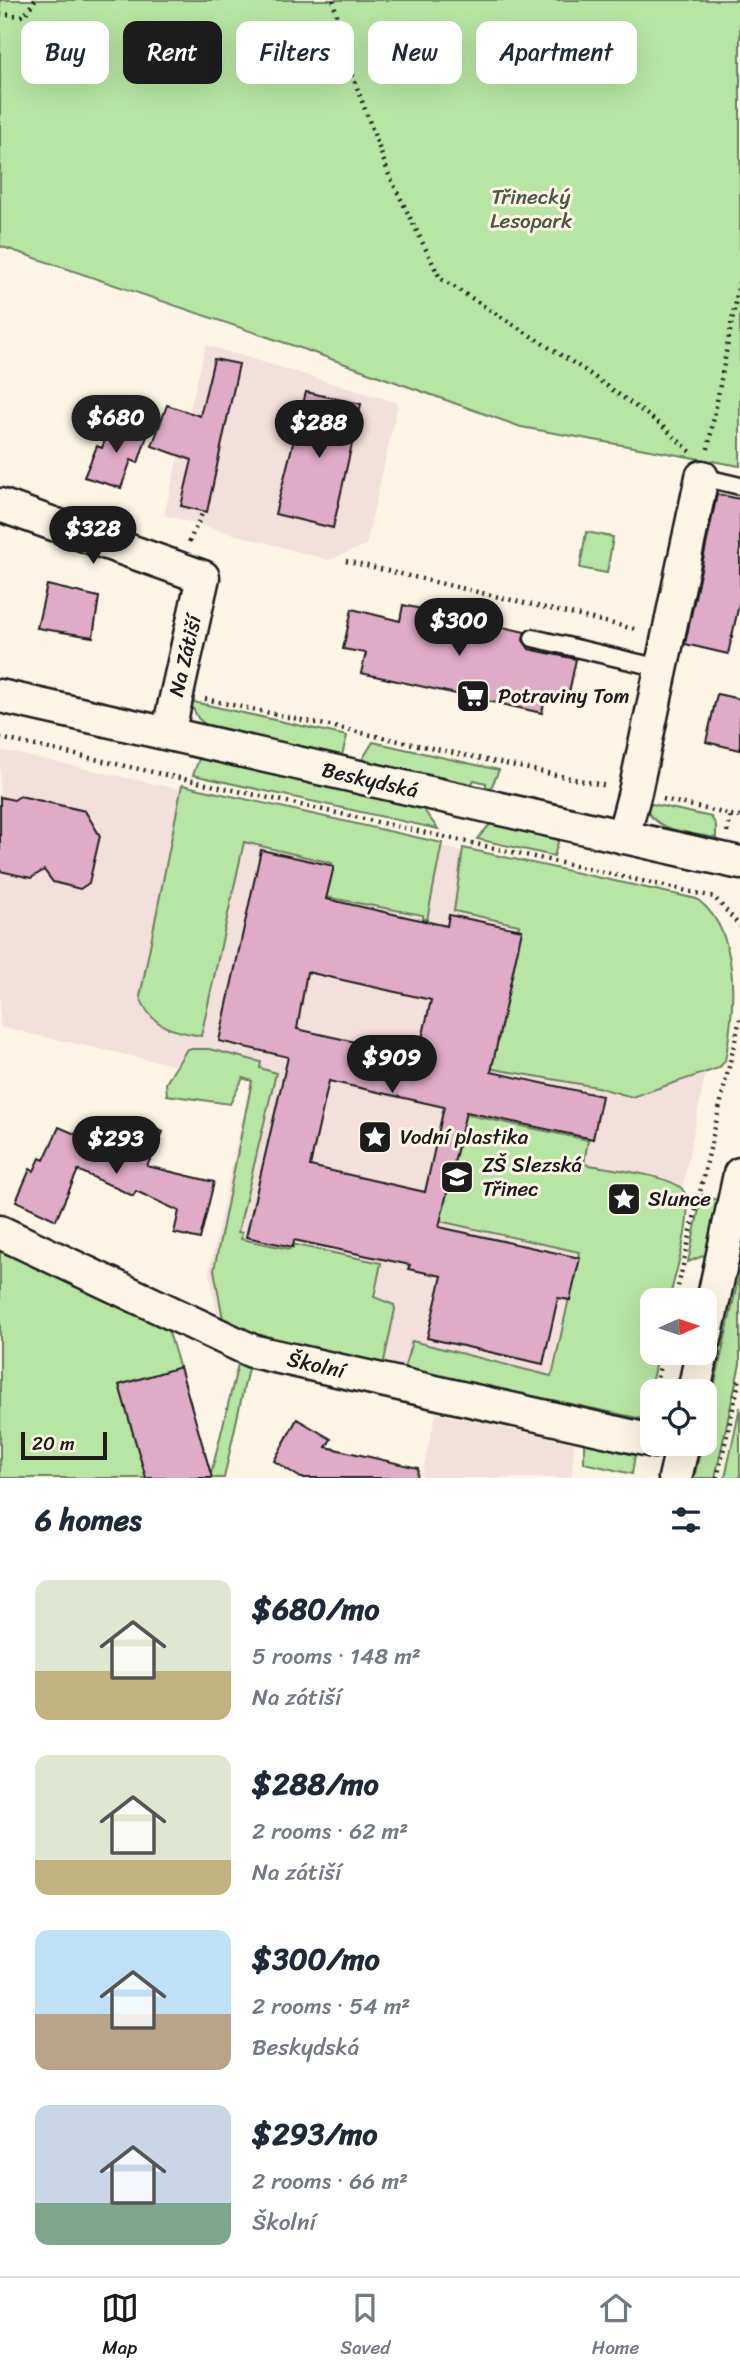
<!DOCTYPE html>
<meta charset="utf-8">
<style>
:root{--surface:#fff;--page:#f6f6f7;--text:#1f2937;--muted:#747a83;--line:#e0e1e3;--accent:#1c1c1c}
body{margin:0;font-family:Sriracha,sans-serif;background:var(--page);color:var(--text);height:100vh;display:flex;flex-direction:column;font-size:26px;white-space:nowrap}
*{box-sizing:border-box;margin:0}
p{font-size:23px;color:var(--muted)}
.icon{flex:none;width:38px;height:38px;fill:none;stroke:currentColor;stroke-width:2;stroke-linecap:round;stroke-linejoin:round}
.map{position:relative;height:1478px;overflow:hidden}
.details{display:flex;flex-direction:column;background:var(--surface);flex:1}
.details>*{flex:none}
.guide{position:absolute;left:21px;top:21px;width:698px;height:63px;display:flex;gap:14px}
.needle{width:46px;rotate:87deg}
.fabs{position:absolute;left:640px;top:1288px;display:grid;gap:14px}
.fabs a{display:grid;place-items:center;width:77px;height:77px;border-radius:14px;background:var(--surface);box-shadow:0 7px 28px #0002;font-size:35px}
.scale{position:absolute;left:21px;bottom:18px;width:86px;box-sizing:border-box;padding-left:7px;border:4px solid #1c1c1c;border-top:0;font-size:19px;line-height:24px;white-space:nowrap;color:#1c1c1c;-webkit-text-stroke:5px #fcf5e5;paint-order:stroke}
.price{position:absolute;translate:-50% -60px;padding:0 16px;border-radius:24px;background:var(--accent);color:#fff;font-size:23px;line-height:46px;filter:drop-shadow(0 2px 4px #0008)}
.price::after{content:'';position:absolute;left:50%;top:42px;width:21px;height:16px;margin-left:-10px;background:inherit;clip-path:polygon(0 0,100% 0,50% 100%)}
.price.active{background:#222;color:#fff}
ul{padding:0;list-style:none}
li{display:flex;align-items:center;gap:21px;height:175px;padding:0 35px}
li span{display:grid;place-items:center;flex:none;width:196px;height:140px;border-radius:14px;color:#555}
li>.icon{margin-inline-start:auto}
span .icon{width:84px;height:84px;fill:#fffc;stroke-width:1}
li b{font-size:30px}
h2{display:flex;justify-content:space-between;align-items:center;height:84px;padding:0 35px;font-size:30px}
.chip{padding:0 24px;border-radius:14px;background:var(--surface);box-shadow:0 7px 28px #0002;font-size:24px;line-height:63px}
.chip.active{background:var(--accent);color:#fff}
.dock{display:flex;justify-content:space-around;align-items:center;height:98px;border-top:2px solid var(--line);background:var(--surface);font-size:19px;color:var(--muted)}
.dock a{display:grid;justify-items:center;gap:4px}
.dock .active{color:var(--accent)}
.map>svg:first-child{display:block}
.built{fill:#f3dfdc}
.green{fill:#b7e5a3;stroke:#6a8060;stroke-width:2}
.building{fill:#dfabc6;stroke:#1c1c1c;stroke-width:2;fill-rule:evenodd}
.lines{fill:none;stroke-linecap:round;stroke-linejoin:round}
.service-casing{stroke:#1c1c1c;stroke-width:21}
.minor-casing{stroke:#1c1c1c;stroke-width:37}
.path{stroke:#1c1c1c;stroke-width:4.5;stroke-dasharray:2 5;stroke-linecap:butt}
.service{stroke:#fcf5e5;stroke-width:16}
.minor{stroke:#fcf5e5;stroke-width:32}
.labels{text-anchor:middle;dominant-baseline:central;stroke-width:6;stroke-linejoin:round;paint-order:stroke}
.park-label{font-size:21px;fill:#4a5844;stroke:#fcf5e5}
.street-label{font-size:21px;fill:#1c1c1c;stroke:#fcf5e5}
.poi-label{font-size:21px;fill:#1c1c1c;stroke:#fcf5e5;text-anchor:start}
</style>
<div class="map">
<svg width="740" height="1478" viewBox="0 0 740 1478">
<rect width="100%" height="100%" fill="#fcf5e5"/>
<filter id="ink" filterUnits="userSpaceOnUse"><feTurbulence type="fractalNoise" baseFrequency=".0143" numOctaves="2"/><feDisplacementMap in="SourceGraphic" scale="14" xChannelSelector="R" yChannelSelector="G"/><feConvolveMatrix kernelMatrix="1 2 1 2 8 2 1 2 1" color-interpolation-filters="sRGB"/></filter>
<g filter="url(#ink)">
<path class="built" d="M206,345l192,58 -32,142 -37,15 -165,-45z
M0,750l699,153 27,68 -66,329h-7v38l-17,85 -373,-80 -44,-18 -10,-54 41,-189 -250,-55z
M436,1413l138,30 -2,35h-151z"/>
<path class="green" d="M0,0h740v466l-219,-39 -215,-77 -306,-104z
M586,532l27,5 -6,36 -27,-5z
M189,701l158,35 -5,19 -135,-29 -9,-8z
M373,742l126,28 -8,18 -5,-1v-4l-12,-3 -2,4 -107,-23 -2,-3z
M200,756l210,48 13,5 15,20 -245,-54z
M182,785l260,58 -15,77 -4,-1v-4l-98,-18 7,-34 -88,-21 -43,194c-29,-5 -50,-9 -61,-39z
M643,802l68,15 5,8v13c-28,-6 -63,-5 -73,-36z
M492,822l68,13 -6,21 -77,-17z
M463,848l234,51c43,32 39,104 28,162l-6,7 -87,29 -35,-10 -109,-19 31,-143 -65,-14z
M187,1049h22l52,13 -1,6 16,5 -38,159 4,1 -1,6 49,10 1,-5 90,19 -7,34 20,8 1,4 -12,57c-52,-12 -115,-17 -160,-47l-9,-49 38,-189 -9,-3 -13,26 -63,-9 -1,-12z
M464,1114l124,26 -4,24c20,4 88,11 99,26 14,18 -9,87 -14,110h-16v53h5l-15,66 -239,-50 8,-28 139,35 2,-4 26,-120 -140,-31z
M702,1195l15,5 3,12 -10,41 -22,9z
M0,1244l148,70 21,18 42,142 28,-114 11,-1 -26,119h-224z
M740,1271v93l-25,114h-21l8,-34h3v-16z
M740,1407v71h-15z
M584,1441h23l-1,7 29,7 -3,19 -48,-11z"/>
<path class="building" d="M214,359l25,5 -32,148 -26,-6 11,-46 -40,-14 15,-41 33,11z
M306,392l55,12 -28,124 -58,-14z
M112,421l36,12 -10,30 -7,-3 -10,28 -37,-11 13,-31 5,2z
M717,494l23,5v101l-12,54 -43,-10z
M47,585l52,12 -6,40 -56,-9z
M403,605l122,27 -2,8 6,9 47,10 -8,39 -22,-5 -4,20 -181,-40 5,-20 -23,-4 9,-40 48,12z
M717,694l23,5v51l-34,-8z
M20,796l65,15 15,25 -11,47 -9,6 -27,-7 -9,-12 -13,8 -31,-7v-74l14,3z
M261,850l73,16 -8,33 121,27 2,-11 73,15 -31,142 111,24 -9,43 -127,-27 -27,115 141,31 -10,42 -12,-2 -15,66 -116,-26 15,-62 -34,-7 2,-4 -116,-25 -1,7 -47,-10 42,-180 -69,-16zM307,972l124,28 -13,56 -121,-27zM329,1081l115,26 -19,85 -115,-26z
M140,1121l23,11 -16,34 67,16 -14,57 -26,-6 5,-22 -43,-20 -3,5 -55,-26 -22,50 -40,-19 14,-32 4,2 6,-13 4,2 15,-33 23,10 3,-5 41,18z
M180,1367l32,111h-66l-27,-93z
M297,1419l34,20 -5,8 92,21 -1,10h-116l-27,-17z"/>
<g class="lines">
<g class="service-casing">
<path id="service" d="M702,477l38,9
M533,638l127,30"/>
</g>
<g class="minor-casing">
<path id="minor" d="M0,505l203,72 -35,157
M0,696l740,167
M623,837l12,-45 67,-315
M0,1232l252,119 401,90
M705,1339l35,-165
M694,1391l8,-38
M675,1478l8,-34"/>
</g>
<path class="path" d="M333,0l19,74 37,101 51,103 146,93 74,53 31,28
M0,14l24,2 11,-16
M708,449l32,-171
M189,542l13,-28
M346,561l293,69
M205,699l402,87
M0,738l714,159 26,29
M663,799l77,18
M727,832l4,-17
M675,1300l65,-281
M654,1391l9,-38
M650,1412l3,-14
M717,1478l23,-100"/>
<use href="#service" class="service"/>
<use href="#minor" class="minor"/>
</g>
</g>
<defs>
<g id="supermarket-square" transform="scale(1.75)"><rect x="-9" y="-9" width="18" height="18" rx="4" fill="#1c1c1c" stroke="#fcf5e5"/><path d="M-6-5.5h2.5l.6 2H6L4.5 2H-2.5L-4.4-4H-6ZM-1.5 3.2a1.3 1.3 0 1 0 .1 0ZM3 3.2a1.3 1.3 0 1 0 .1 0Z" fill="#fff"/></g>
<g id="sight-square" transform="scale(1.75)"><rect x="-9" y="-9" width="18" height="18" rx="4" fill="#1c1c1c" stroke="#fcf5e5"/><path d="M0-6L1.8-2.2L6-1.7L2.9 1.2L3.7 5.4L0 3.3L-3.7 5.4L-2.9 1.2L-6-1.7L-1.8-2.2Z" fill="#fff"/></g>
<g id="school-square" transform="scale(1.75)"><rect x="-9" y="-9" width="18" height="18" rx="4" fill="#1c1c1c" stroke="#fcf5e5"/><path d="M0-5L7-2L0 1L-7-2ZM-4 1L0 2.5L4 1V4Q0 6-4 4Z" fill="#fff"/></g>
</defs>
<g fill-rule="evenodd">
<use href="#supermarket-square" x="473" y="696"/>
<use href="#sight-square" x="375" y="1137"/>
<use href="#school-square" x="457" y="1177"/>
<use href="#sight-square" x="624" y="1199"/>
</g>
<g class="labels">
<g class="park-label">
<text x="531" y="197">Třinecký<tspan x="531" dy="24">Lesopark</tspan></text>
</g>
<g class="street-label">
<text transform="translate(185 656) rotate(-77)">Na Zátiší</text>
<text transform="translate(370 780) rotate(13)">Beskydská</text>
<text transform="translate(316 1365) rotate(13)">Školní</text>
</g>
<g class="poi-label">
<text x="498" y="696">Potraviny Tom</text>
<text x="400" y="1137">Vodní plastika</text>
<text x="482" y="1165">ZŠ Slezská<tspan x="482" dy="24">Třinec</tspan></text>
<text x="648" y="1199">Slunce</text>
</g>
</g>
</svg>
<div class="fabs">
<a><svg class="needle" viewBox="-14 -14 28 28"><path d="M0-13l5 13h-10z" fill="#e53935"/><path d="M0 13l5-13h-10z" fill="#747a83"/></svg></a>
<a><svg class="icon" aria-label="locate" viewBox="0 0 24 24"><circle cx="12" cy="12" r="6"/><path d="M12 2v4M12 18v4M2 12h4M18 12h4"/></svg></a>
</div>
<div class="scale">20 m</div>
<b class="price active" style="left:116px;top:455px">$680</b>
<b class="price" style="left:319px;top:460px">$288</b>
<b class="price" style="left:93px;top:566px">$328</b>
<b class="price" style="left:459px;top:658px">$300</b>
<b class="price" style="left:392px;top:1095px">$909</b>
<b class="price" style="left:116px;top:1176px">$293</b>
<div class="guide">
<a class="chip">Buy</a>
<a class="chip active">Rent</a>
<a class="chip">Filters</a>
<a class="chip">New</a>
<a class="chip">Apartment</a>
</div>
</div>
<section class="details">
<h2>6 homes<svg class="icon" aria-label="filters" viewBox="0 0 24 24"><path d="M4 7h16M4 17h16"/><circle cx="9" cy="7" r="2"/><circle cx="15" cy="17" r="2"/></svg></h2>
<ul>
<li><span style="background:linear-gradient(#dfe7d0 65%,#c2b280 0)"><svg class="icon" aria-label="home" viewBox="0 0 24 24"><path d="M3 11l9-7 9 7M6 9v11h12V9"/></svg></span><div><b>$680/mo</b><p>5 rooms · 148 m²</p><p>Na zátiší</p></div></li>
<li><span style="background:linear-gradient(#dfe7d0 75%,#c2b280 0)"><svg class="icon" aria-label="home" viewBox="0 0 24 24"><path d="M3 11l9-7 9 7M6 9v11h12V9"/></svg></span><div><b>$288/mo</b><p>2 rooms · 62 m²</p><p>Na zátiší</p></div></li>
<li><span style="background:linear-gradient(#bfe0f5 60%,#b9a48a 0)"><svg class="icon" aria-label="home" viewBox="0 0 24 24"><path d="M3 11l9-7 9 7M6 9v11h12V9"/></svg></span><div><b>$300/mo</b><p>2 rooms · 54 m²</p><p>Beskydská</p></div></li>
<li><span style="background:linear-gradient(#c9d6e8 70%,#7fa58c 0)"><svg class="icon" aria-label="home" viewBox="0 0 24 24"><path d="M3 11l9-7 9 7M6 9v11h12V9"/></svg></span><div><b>$293/mo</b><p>2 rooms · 66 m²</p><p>Školní</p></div></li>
</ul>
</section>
<nav class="dock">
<a class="active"><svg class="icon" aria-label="map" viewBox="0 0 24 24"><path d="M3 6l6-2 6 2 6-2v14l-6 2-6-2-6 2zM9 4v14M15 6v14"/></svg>Map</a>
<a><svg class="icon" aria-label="saved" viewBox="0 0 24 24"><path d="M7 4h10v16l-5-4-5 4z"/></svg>Saved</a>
<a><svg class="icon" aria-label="home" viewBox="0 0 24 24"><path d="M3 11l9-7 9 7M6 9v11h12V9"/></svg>Home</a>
</nav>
